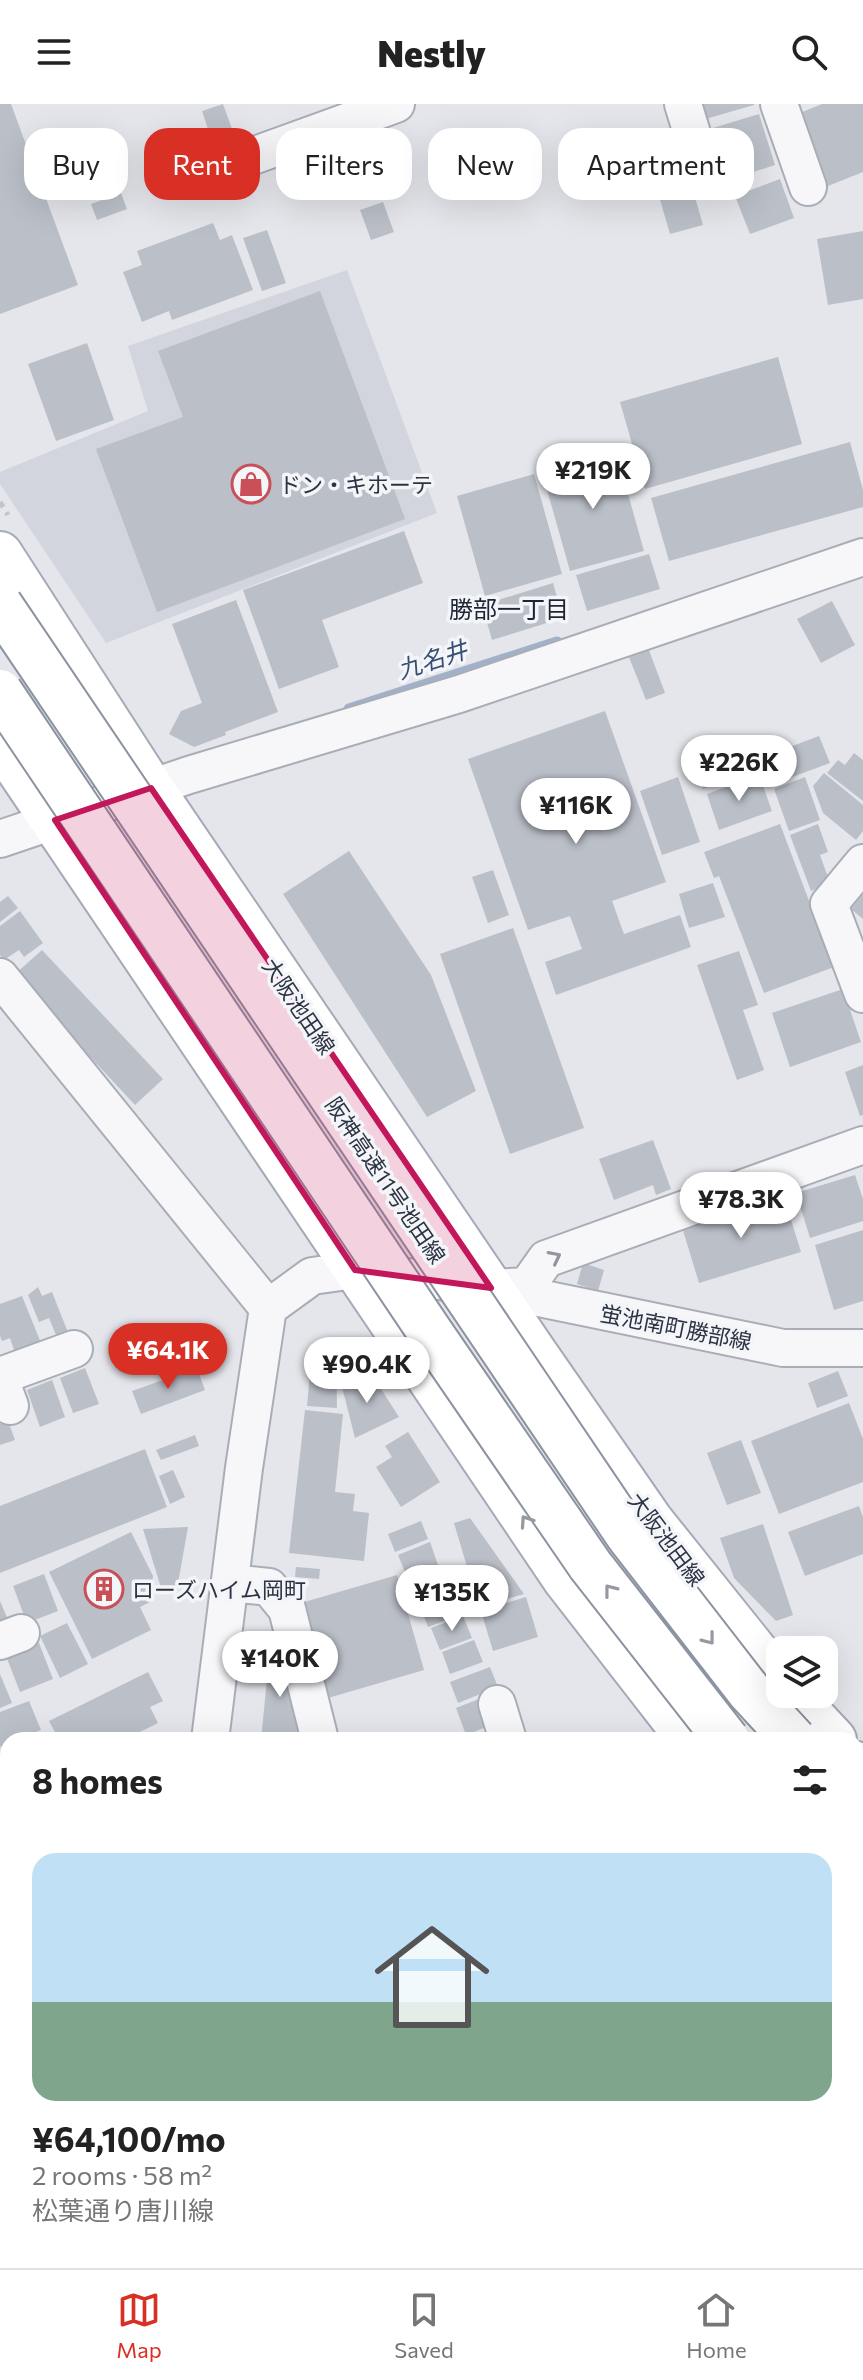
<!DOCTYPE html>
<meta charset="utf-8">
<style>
:root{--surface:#fff;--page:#f2f2f2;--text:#222;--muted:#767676;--line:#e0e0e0;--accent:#d93025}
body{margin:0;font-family:Commissioner,"Noto Sans JP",sans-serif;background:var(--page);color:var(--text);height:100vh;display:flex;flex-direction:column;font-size:30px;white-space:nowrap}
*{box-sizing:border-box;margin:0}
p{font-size:26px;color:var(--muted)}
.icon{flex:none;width:44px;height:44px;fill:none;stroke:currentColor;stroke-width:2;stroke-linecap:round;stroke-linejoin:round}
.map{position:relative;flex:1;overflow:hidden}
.details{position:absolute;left:0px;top:1628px;width:864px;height:536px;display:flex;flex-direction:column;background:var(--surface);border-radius:24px 24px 0 0;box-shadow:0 8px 32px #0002}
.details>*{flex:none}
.banner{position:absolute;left:24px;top:24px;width:816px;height:72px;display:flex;gap:16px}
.controls{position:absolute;left:766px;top:1532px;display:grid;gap:16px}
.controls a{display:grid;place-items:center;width:72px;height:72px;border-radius:16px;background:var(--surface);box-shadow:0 8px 32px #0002;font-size:40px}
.price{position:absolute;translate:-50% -68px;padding:0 18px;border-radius:28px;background:#fff;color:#222;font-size:26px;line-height:52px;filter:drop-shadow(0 2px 4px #0008)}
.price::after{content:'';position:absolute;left:50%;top:48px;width:24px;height:18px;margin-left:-12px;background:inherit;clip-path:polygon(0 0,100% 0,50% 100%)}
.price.selected{background:var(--accent);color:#fff}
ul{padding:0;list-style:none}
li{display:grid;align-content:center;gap:16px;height:424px;padding:0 32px}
li span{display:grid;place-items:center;height:248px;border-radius:24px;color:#555}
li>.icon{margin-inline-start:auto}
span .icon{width:144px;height:144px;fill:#fffc;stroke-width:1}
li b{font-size:34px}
h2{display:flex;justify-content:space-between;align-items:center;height:96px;padding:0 32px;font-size:34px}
.tag{padding:0 28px;border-radius:24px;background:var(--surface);box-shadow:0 8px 32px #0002;font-size:28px;line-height:72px}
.tag.selected{background:var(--accent);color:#fff}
header{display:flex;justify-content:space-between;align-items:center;height:104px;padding:0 32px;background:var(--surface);font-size:36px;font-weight:800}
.tab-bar{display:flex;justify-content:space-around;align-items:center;height:112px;border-top:2px solid var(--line);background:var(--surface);font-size:22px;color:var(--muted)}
.tab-bar a{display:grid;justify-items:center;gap:4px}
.tab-bar .selected{color:var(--accent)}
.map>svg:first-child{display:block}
.built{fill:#d2d5dd}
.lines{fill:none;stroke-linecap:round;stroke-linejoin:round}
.stream{stroke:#a1b1c9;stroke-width:11}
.building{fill:#bbbfc8}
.minor-casing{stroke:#a9adb5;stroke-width:40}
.major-casing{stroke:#a4aab6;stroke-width:48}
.highway-casing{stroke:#8c93a1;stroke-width:48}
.path{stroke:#c2c4ca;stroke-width:5;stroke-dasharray:6 6;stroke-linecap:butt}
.minor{stroke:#f7f7fa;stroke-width:36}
.major{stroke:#fff;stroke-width:44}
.highway{stroke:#fff;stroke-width:44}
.highway-bridge-casing{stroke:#8c93a1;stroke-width:48;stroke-linecap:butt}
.highway-bridge{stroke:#fff;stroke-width:44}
.oneway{stroke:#92959e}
.oneway2{stroke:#9699a1}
.marked{fill:#c2185b;fill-opacity:0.2;stroke:#c2185b;stroke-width:6;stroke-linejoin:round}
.labels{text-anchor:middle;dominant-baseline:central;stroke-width:7;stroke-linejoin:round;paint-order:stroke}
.poi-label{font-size:22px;fill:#2c3343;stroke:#f4f5f8;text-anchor:start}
.street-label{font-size:22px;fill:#2c3343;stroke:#f4f5f8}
.neighbourhood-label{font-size:24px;fill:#1e2434;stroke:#f4f5f8}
.water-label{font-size:24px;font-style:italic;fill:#384e75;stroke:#f4f5f8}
</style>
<header><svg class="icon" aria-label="menu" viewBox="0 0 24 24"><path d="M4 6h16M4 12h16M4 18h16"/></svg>Nestly<svg class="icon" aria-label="search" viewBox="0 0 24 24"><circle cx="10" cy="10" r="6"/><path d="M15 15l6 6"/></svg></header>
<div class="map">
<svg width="863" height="2164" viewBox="0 0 863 2164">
<rect width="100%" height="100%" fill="#e4e6eb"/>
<path class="built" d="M347,166l90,243 -331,130 -106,-159v-12l148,-61 -20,-65z"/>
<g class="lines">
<path class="stream" d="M349,605l208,-67"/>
</g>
<path class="building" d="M0,0h11l67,181 -78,29z
M223,0l12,33 -22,7 -11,-33z
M697,0h57v1l-52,15z
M822,0h41v68l-40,16 -28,-73z
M759,10l16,51 -46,15 -16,-52z
M196,24l9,22 -20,7 -9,-21z
M675,24l28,97 -33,9 -28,-96z
M780,75l14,39 -44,16 -15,-38z
M121,89l6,16 -30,11 -6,-16z
M383,98l11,30 -23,8 -11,-30z
M213,119l7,17 12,-5 21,55 -81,30 -3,-9 -27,11 -19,-50 19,-7 -5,-14z
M267,126l19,53 -24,8 -19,-53z
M863,127v68l-35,6 -11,-66z
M320,187l85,228 -248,93 -61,-163 87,-32 -25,-66z
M87,239l27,77 -58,21 -28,-77z
M778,253l24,87 -157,45 -25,-87z
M850,338l13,48v17l-194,54 -18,-63z
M616,347l28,100 -74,20 -28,-99z
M534,370l28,100 -77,22 -28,-100z
M404,427l19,52 -101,37 17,47 -60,22 -36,-99z
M649,450l11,35 -73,22 -11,-36z
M553,479l10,35 -71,22 -10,-35z
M236,496l42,112 -53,20 1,3 -32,12 -25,-13 12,-23 21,-8 -30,-79z
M832,497l23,44 -34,18 -24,-44z
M647,541l18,48 -19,7 -19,-48z
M605,607l61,171 -54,19 12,33 56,-19 11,32 -135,48 -11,-33 37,-13 -12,-33 -42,14 -60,-171z
M819,632l11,27 -54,20 -10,-27z
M712,648l12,29 -21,8 -12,-29z
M854,649l9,7v41l-36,-28 11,-13 7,5z
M824,669l39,32v26l-7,9 -33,-27 -10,-27z
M759,671l13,36 -53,19 -12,-36z
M678,673l22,65 -38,13 -22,-64z
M805,673l15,43 -31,11 -15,-42z
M780,720l54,143 -70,26 -45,-117 -5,2 -10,-26z
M818,720l10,28 -8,3 10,28 -19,8 -21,-56z
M349,747l82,124 45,116 -49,26 -144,-223z
M493,766l16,45 -21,8 -16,-46z
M713,779l12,34 -36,11 -10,-34z
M863,790v25l-12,-10z
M8,792l10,12 -18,14v-20z
M20,807l23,32 -19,14 -5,-7 -15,10 -4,-5v-29z
M513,824l71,200 -74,26 -70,-200z
M42,846l121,129 -28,26 -121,-130z
M739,847l19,54 -15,5 21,60 -27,10 -40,-115z
M843,885l18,53 -71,25 -18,-54z
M863,961v50l-3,1 -15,-44z
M653,1036l18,49 -15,6 -3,-10 -39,15 -15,-41z
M855,1071l8,24v22l-53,17 -14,-45z
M784,1093l17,55 -102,31 -17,-56z
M863,1126v71l-29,9 -19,-65z
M583,1159l21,7 -6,21 -21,-7z
M38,1183l4,9 10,-4 17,43 -11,5 -9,-22 -10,4 -11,-27z
M22,1192l19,47 -26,10 -5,-15 -8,3 -2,-5v-32z
M312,1246l24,2 1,56 -30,-2z
M85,1264l14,36 -26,9 -13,-35z
M197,1264l8,22 -64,24 -9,-23z
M369,1266l30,47 -44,21 -13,-51z
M838,1267l10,25 -31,12 -9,-25z
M52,1276l13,37 -25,10 -13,-37z
M849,1299l14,36v43l-84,32 -28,-73z
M305,1306l38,4 -8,78 20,2 -2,17 16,2 -5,48 -75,-8z
M8,1317l7,19 -15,5v-21z
M408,1328l32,50 -39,25 -25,-40 16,-10 -7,-11z
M195,1331l4,11 -38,14 -5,-10z
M741,1336l20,53 -34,12 -20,-52z
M145,1345l22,58 -167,66v-67z
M173,1366l12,27 -15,7 -11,-28z
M859,1402l4,11v37l-58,22 -17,-44z
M470,1414l54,76 -45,13 -25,-84z
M421,1417l7,18 -33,13 -7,-18z
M763,1420l30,91 -17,6 -42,-43 -14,-40z
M188,1423l-11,62 -15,2 -19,-62z
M131,1428l22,44 -3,26 -10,5 11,23 -59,29 -43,-87z
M430,1438l8,23 -31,12 -9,-22z
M296,1463l24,2 -1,10 -24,-2z
M444,1467l8,21 -35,13 -8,-21z
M44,1470l14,37 -31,12 -14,-37z
M397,1471l27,95 -96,28 -27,-95z
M454,1489l8,21 -34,13 -8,-21z
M526,1493l12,40 -45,14 -12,-40z
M0,1497l9,21 -9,3z
M463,1512l9,22 -32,12 -9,-22z
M67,1519l21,41 -28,14 -20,-42z
M271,1534l12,1 20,101h-42z
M474,1536l9,22 -33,12 -8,-22z
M39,1539l14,36 -33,13 -14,-36z
M490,1563l8,20 -40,16 -8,-21z
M148,1568l15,29 -13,6 8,16 -22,11 3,6h-80l-10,-19z
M0,1570l12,29 -12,5z
M484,1593l10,27 -28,11 -10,-27z
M29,1597l12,29 -25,10h-8v3l-8,4v-35z
M493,1627l3,9h-25z
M46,1629l3,7h-19z
M573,1629l3,7h-22z
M0,1715l8,8v35l-3,3 -5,-5z
M856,1878l7,5v44l-7,9z
M856,1995l7,4v11l-7,13z
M0,2038l8,1 -4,35 -4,-1z
M856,2060l7,4v70l-7,-4z
M14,2156h30l-3,8h-29z
M51,2156h41v8h-41z
M188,2156h51l-1,8h-51z
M381,2156l3,8h-24z
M402,2156h24l2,8h-23z
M468,2156h50l-22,8h-25z
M534,2156h63l2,8h-63z
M607,2156h59l3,8h-60z
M689,2156h49l3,8h-52l-2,-7z
M781,2156h28l2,8h-55z"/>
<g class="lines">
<g class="minor-casing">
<path id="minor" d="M683,0l11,36
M779,0l29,83
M225,62l171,-62
M0,735l189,-64 270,-81 404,-137
M863,759l-34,41 34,90
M0,873l268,331
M500,1186l283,58h80
M0,1272l74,-27
M0,1275l10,27
M230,1479l39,4 18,22 33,131
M0,1537l21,-8
M497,1600l11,36
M210,1636l34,-272 24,-160 44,-32 43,-6 136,18 36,-2 19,-27 317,-114
M0,1774l8,5
M0,2013l8,-3
M0,2126l8,-34
M856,2142l7,4
M302,2156l6,6 16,-6
M447,2156l2,8
M137,2164l1,-8"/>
</g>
<g class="major-casing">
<path id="major" d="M0,450l151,234 383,564 117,169 129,161
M0,638l565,837 125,161
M791,1590l43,46
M856,1660l7,8
M856,1812l7,7"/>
</g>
<g class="highway-casing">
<path id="highway" d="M856,1705l7,7
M856,1775l7,6"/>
</g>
<path class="path" d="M0,398l8,13"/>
<use href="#minor" class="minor"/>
<use href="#major" class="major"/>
<use href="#highway" class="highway"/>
<g class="highway-bridge-casing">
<path id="highway-bridge" d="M0,501l628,930 121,156 45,49
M0,588l430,640 160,233 137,175"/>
</g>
<use href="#highway-bridge" class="highway-bridge"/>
</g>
<defs><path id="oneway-chevron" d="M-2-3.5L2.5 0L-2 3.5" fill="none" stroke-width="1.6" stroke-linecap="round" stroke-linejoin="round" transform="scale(2)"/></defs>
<use class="oneway" href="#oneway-chevron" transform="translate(555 1153) rotate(-27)"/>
<g class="oneway2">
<use href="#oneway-chevron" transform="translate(526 1417) rotate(-124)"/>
<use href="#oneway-chevron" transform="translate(610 1486) rotate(-128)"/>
<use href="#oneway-chevron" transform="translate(709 1535) rotate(52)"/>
</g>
<path class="marked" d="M151,684l340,500 -136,-18 -300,-450z"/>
<defs>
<g id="shop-ring" transform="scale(2)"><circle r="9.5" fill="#f4f5f8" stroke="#c95058" stroke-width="1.5"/><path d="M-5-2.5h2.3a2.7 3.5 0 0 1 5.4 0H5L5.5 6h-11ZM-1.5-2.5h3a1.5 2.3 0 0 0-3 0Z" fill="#c95058"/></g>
<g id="building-ring" transform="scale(2)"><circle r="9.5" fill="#f4f5f8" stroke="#c95058" stroke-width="1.5"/><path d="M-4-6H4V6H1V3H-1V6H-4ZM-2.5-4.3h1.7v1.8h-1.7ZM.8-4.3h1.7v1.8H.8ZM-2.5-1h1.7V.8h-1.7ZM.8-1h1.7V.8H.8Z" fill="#c95058"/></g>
</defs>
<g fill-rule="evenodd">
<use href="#shop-ring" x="251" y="380"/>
<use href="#building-ring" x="104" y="1485"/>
</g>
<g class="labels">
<g class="poi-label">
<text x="279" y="380">ドン・キホーテ</text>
<text x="132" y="1485">ローズハイム岡町</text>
</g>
<g class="street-label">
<text transform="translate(299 902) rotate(56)">大阪池田線</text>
<text transform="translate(386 1076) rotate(56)">阪神高速11号池田線</text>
<text transform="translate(676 1223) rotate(11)">蛍池南町勝部線</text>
<text transform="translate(667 1435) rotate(53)">大阪池田線</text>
</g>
<g class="neighbourhood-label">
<text x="509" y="504">勝部一丁目</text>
</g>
<g class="water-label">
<text transform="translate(432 555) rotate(-18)">九名井</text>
</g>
</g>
</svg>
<div class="controls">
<a><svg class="icon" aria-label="layers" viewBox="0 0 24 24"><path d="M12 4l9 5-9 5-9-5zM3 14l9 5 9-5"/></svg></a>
</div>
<b class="price" style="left:593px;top:407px">¥219K</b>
<b class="price" style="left:739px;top:699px">¥226K</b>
<b class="price" style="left:576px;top:742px">¥116K</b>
<b class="price" style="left:741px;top:1136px">¥78.3K</b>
<b class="price selected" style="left:168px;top:1287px">¥64.1K</b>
<b class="price" style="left:367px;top:1301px">¥90.4K</b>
<b class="price" style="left:452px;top:1529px">¥135K</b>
<b class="price" style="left:280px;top:1595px">¥140K</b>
<div class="banner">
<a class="tag">Buy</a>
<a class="tag selected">Rent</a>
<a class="tag">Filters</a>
<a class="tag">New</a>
<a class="tag">Apartment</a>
</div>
<section class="details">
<h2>8 homes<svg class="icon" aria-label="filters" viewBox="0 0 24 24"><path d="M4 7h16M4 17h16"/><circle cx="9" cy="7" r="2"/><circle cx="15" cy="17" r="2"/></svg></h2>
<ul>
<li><span style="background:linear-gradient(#bfe0f5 60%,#7fa58c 0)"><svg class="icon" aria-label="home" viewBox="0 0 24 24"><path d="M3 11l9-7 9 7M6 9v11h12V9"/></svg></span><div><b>¥64,100/mo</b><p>2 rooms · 58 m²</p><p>松葉通り唐川線</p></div></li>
</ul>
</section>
</div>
<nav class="tab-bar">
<a class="selected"><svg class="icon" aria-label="map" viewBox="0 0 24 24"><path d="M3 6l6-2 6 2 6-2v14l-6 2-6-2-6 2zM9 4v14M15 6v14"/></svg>Map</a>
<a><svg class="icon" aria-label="saved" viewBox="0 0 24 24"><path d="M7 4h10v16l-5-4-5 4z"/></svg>Saved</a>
<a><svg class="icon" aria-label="home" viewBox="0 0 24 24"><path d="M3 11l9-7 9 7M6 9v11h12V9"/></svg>Home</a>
</nav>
